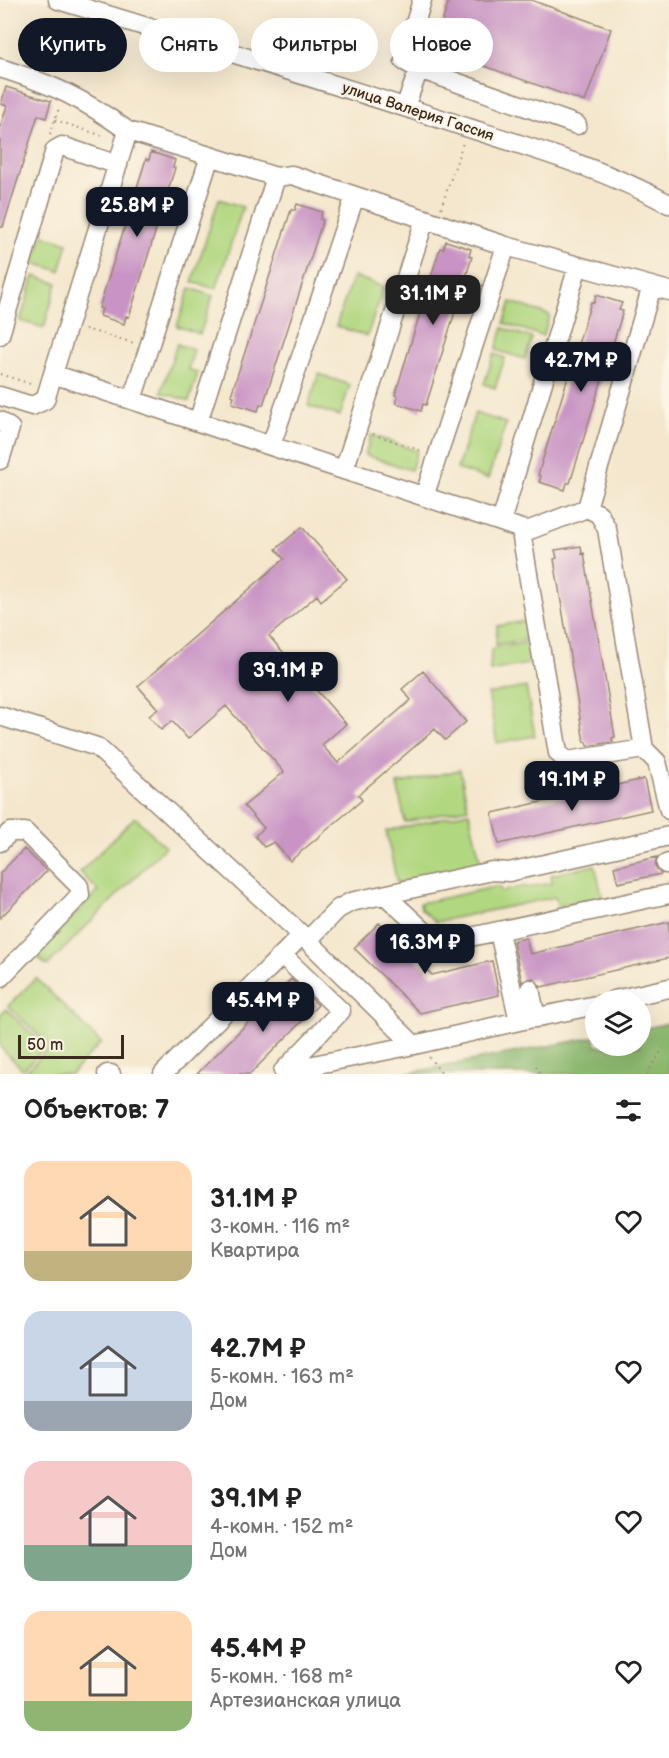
<!DOCTYPE html>
<html lang="ru">
<meta charset="utf-8">
<style>
:root{--surface:#fff;--page:#f6f6f6;--text:#222;--muted:#767676;--accent:#111827}
body{margin:0;font-family:"Balsamiq Sans",sans-serif;background:var(--page);color:var(--text);height:100vh;display:flex;flex-direction:column;font-size:22px;white-space:nowrap}
*{box-sizing:border-box;margin:0}
p{font-size:20px;color:var(--muted)}
.icon{flex:none;width:33px;height:33px;fill:none;stroke:currentColor;stroke-width:2;stroke-linecap:round;stroke-linejoin:round}
.map{position:relative;height:1074px;overflow:hidden}
.sheet{display:flex;flex-direction:column;background:var(--surface);flex:1}
.sheet>*{flex:none}
.banner{position:absolute;left:18px;top:18px;width:633px;height:54px;display:flex;gap:12px}
.buttons{position:absolute;left:585px;top:990px;display:grid;gap:12px}
.buttons a{display:grid;place-items:center;width:66px;height:66px;border-radius:50%;background:var(--surface);box-shadow:0 6px 24px #0002;font-size:30px}
.scale{position:absolute;left:18px;bottom:15px;width:106px;box-sizing:border-box;padding-left:6px;border:3px solid #3b2a1e;border-top:0;font-size:16px;line-height:21px;white-space:nowrap;color:#3b2a1e;-webkit-text-stroke:4px #fcf5e5;paint-order:stroke}
.price{position:absolute;translate:-50% -51px;padding:0 14px;border-radius:12px;background:var(--accent);color:#fff;font-size:20px;line-height:39px;filter:drop-shadow(0 2px 3px #0008)}
.price::after{content:'';position:absolute;left:50%;top:36px;width:18px;height:14px;margin-left:-9px;background:inherit;clip-path:polygon(0 0,100% 0,50% 100%)}
.price.selected{background:#222;color:#fff}
ul{padding:0;list-style:none}
li{display:flex;align-items:center;gap:18px;height:150px;padding:0 24px}
li span{display:grid;place-items:center;flex:none;width:168px;height:120px;border-radius:18px;color:#555}
li>.icon{margin-inline-start:auto}
span .icon{width:72px;height:72px;fill:#fffc;stroke-width:1}
li b{font-size:26px}
h2{display:flex;justify-content:space-between;align-items:center;height:72px;padding:0 24px;font-size:26px}
.pill{padding:0 21px;border-radius:27px;background:var(--surface);box-shadow:0 6px 24px #0002;font-size:21px;line-height:54px}
.pill.selected{background:var(--accent);color:#fff}
.map>svg:first-child{display:block}
.green{fill:#b1d780;stroke:#76804f;stroke-width:1.5}
.forest{fill:#8cb86e;stroke:#647146;stroke-width:1.5}
.building{fill:#c994c5}
.lines{fill:none;stroke-linecap:round;stroke-linejoin:round}
.minor-casing{stroke:#988876;stroke-width:21}
.path{stroke:#988876;stroke-width:2;stroke-dasharray:1.5 4.5;stroke-linecap:butt}
.minor{stroke:#fff;stroke-width:18}
.labels{text-anchor:middle;dominant-baseline:central;stroke-width:4.5;stroke-linejoin:round;paint-order:stroke}
.street-label{font-size:15px;fill:#3b2a1e;stroke:#fcf5e5}
</style>
<div class="map">
<svg width="669" height="1074" viewBox="0 0 669 1074">
<rect width="100%" height="100%" fill="#fcf5e5"/>
<filter id="ink" filterUnits="userSpaceOnUse"><feTurbulence type="fractalNoise" baseFrequency=".0167" numOctaves="2"/><feDisplacementMap in="SourceGraphic" scale="12" xChannelSelector="R" yChannelSelector="G"/><feConvolveMatrix kernelMatrix="1 2 1 2 8 2 1 2 1" color-interpolation-filters="sRGB"/></filter>
<filter id="wash" filterUnits="userSpaceOnUse"><feTurbulence type="fractalNoise" baseFrequency=".008" numOctaves="4" result="noise"/><feDisplacementMap in="SourceGraphic" scale="24" xChannelSelector="R" yChannelSelector="G"/><feGaussianBlur stdDeviation="1.35" result="paint"/><feColorMatrix in="noise" values="0 0 0 0 0 0 0 0 0 0 0 0 0 0 0 0 0 1.4 0 .05"/><feComposite in="paint" operator="in"/></filter>
<g filter="url(#wash)">
<rect width="100%" height="100%" fill="#f4e7cd"/>
<path class="green" d="M219,199l24,8 -27,82 -24,-7z
M43,235l25,8 -8,28 -26,-8z
M34,276l23,7 -13,45 -24,-7z
M353,276l31,11 -17,49 -31,-10z
M190,288l23,8 -13,38 -23,-8z
M511,302l39,13 -7,21 -39,-13z
M503,328l29,10 -7,21 -29,-9z
M177,344l17,6 -6,19 10,4 -9,28 -28,-9z
M494,354l11,4 -10,30 -11,-4z
M319,374l31,11 -10,31 -32,-10z
M475,413l31,10 -18,56 -31,-10z
M371,435l46,16 -6,19 -46,-15z
M530,620l4,18 -38,7 1,-19z
M534,641l4,21 -48,9 1,-22z
M526,687l9,49 -38,7 -9,-49z
M460,770l8,38 -63,14 -8,-38z
M469,812l12,52 -84,19 -11,-52z
M135,817l30,30 -118,119 -12,-11 63,-64 -18,-19z
M595,865l7,31 -44,10 -3,-9 -119,25 -15,-13 -1,-6 79,-17 2,6 24,-6 1,2 26,-5 -1,-8z
M36,978l65,65 -30,31h-47l26,-27 -42,-41z
M6,1009l39,38 -22,23 -23,-23v-33z"/>
<path class="forest" d="M669,1023v51h-266l192,-37 1,9h44l1,-17z"/>
<g id="blocks">
<path class="building" d="M449,0h82l80,29 -26,73 -151,-54z
M6,87l45,14 -5,17 -8,-3 -35,112h-3v-100l7,-21 -6,-2z
M151,152l24,8 -2,7 2,1 -46,149 -3,-1 -2,8 -24,-8 2,-7 -3,-1 47,-149 3,1z
M297,204l25,8 -2,7 3,1 -60,185 -3,-1 -2,7 -26,-8 2,-7 -3,-1 60,-185h4z
M446,241l25,8 -2,7 3,1 -46,148 -3,-1 -2,7 -25,-8 2,-7 -3,-1 45,-147 3,1z
M596,295l26,8 -3,7 4,1 -53,172h-3l-2,7 -26,-8 2,-6 -3,-1 53,-173 3,1z
M302,527l45,52 -26,22 -4,-6 -48,41 77,88 -24,21 16,18 73,-63 -9,-11 21,-18 43,51 -21,18 -10,-11 -77,66 4,5 -72,61 -16,-19 -10,5 -9,-11 9,-8 -20,-22 40,-34 -58,-66 -38,33 -16,-18 -11,9 -12,-14 9,-7 -20,-23 146,-127 -8,-10z
M581,546l1,8 2,-1 31,184 -3,1 1,4 -25,4 -1,-4h-3l-30,-183 3,-1 -2,-8z
M644,779l7,31 -152,34 -7,-31z
M24,849l23,22 -47,47v-45z
M657,857l-2,10 6,7 -43,9 -4,-16z
M669,922v36l-128,29 -8,-9 -11,4 -9,-41 13,-3 4,16z
M379,923l53,52 60,-14 7,34 -79,18 -66,-65z
M291,979l27,26 -68,69h-53z"/>
</g>
</g>
<g filter="url(#ink)">
<use href="#blocks" fill-opacity="0" stroke="#988876" stroke-width="1.5"/>
<g class="lines">
<g class="minor-casing">
<path id="minor" d="M58,0c129,39 258,78 386,120 76,25 155,46 225,84
M0,68c54,17 82,30 128,63
M419,69l158,56
M405,107l14,-38 -15,-8 18,-61
M210,156l66,21 16,-2 214,71 163,45
M0,335l55,-185 7,-4 56,19
M53,374l75,-243 82,25 -78,244
M0,396l32,10 13,-6 8,-26 448,148
M0,421l10,7 -10,32
M198,422l78,-245
M271,446l84,-250
M344,470l81,-251
M424,497l82,-251
M587,508l65,-222
M527,531l-5,7 36,215 9,8 77,-12 -37,-220 -8,-15 -12,-6 -60,23 -26,-9 77,-256
M0,716l97,31 205,188 -20,20
M644,749l13,13 12,48
M0,842l10,-10h15l54,54 1,9 -80,83
M666,864l3,-1
M385,895l53,49 231,-50
M302,935l112,110 105,-24 -20,-89
M308,940l30,-31 13,-7 141,-31 17,1 160,-36
M530,989l6,29
M614,1000l55,-12
M519,1021l77,-16
M283,1071l131,-26
M107,1074h4
M163,1074l119,-119 59,56 -56,58"/>
</g>
<path class="path" d="M55,120l51,17
M50,134l9,-26
M441,208l22,-65
M85,329l49,14
M0,374l34,11
M373,434l49,17
M429,1057l13,17
M536,1066l5,8
M647,1074l16,-26"/>
<use href="#minor" class="minor"/>
</g>
</g>
<g class="labels">
<g class="street-label">
<text transform="translate(418 112) rotate(18)">улица Валерия Гассия</text>
</g>
</g>
</svg>
<div class="buttons">
<a><svg class="icon" aria-label="layers" viewBox="0 0 24 24"><path d="M12 4l9 5-9 5-9-5zM3 14l9 5 9-5"/></svg></a>
</div>
<div class="scale">50 m</div>
<b class="price" style="left:137px;top:238px">25.8M ₽</b>
<b class="price selected" style="left:433px;top:326px">31.1M ₽</b>
<b class="price" style="left:581px;top:393px">42.7M ₽</b>
<b class="price" style="left:288px;top:703px">39.1M ₽</b>
<b class="price" style="left:572px;top:812px">19.1M ₽</b>
<b class="price" style="left:425px;top:975px">16.3M ₽</b>
<b class="price" style="left:263px;top:1033px">45.4M ₽</b>
<div class="banner">
<a class="pill selected">Купить</a>
<a class="pill">Снять</a>
<a class="pill">Фильтры</a>
<a class="pill">Новое</a>
</div>
</div>
<section class="sheet">
<h2>Объектов: 7<svg class="icon" aria-label="filters" viewBox="0 0 24 24"><path d="M4 7h16M4 17h16"/><circle cx="9" cy="7" r="2"/><circle cx="15" cy="17" r="2"/></svg></h2>
<ul>
<li><span style="background:linear-gradient(#ffd9b3 75%,#c2b280 0)"><svg class="icon" aria-label="home" viewBox="0 0 24 24"><path d="M3 11l9-7 9 7M6 9v11h12V9"/></svg></span><div><b>31.1M ₽</b><p>3-комн. · 116 m²</p><p>Квартира</p></div><svg class="icon" aria-label="heart" viewBox="0 0 24 24"><path d="M12 20l-8-8c-3-5 5-10 8-4 3-6 11-1 8 4z"/></svg></li>
<li><span style="background:linear-gradient(#c9d6e8 75%,#9aa5b1 0)"><svg class="icon" aria-label="home" viewBox="0 0 24 24"><path d="M3 11l9-7 9 7M6 9v11h12V9"/></svg></span><div><b>42.7M ₽</b><p>5-комн. · 163 m²</p><p>Дом</p></div><svg class="icon" aria-label="heart" viewBox="0 0 24 24"><path d="M12 20l-8-8c-3-5 5-10 8-4 3-6 11-1 8 4z"/></svg></li>
<li><span style="background:linear-gradient(#f6c9c9 70%,#7fa58c 0)"><svg class="icon" aria-label="home" viewBox="0 0 24 24"><path d="M3 11l9-7 9 7M6 9v11h12V9"/></svg></span><div><b>39.1M ₽</b><p>4-комн. · 152 m²</p><p>Дом</p></div><svg class="icon" aria-label="heart" viewBox="0 0 24 24"><path d="M12 20l-8-8c-3-5 5-10 8-4 3-6 11-1 8 4z"/></svg></li>
<li><span style="background:linear-gradient(#ffd9b3 75%,#8fb573 0)"><svg class="icon" aria-label="home" viewBox="0 0 24 24"><path d="M3 11l9-7 9 7M6 9v11h12V9"/></svg></span><div><b>45.4M ₽</b><p>5-комн. · 168 m²</p><p>Артезианская улица</p></div><svg class="icon" aria-label="heart" viewBox="0 0 24 24"><path d="M12 20l-8-8c-3-5 5-10 8-4 3-6 11-1 8 4z"/></svg></li>
</ul>
</section>
